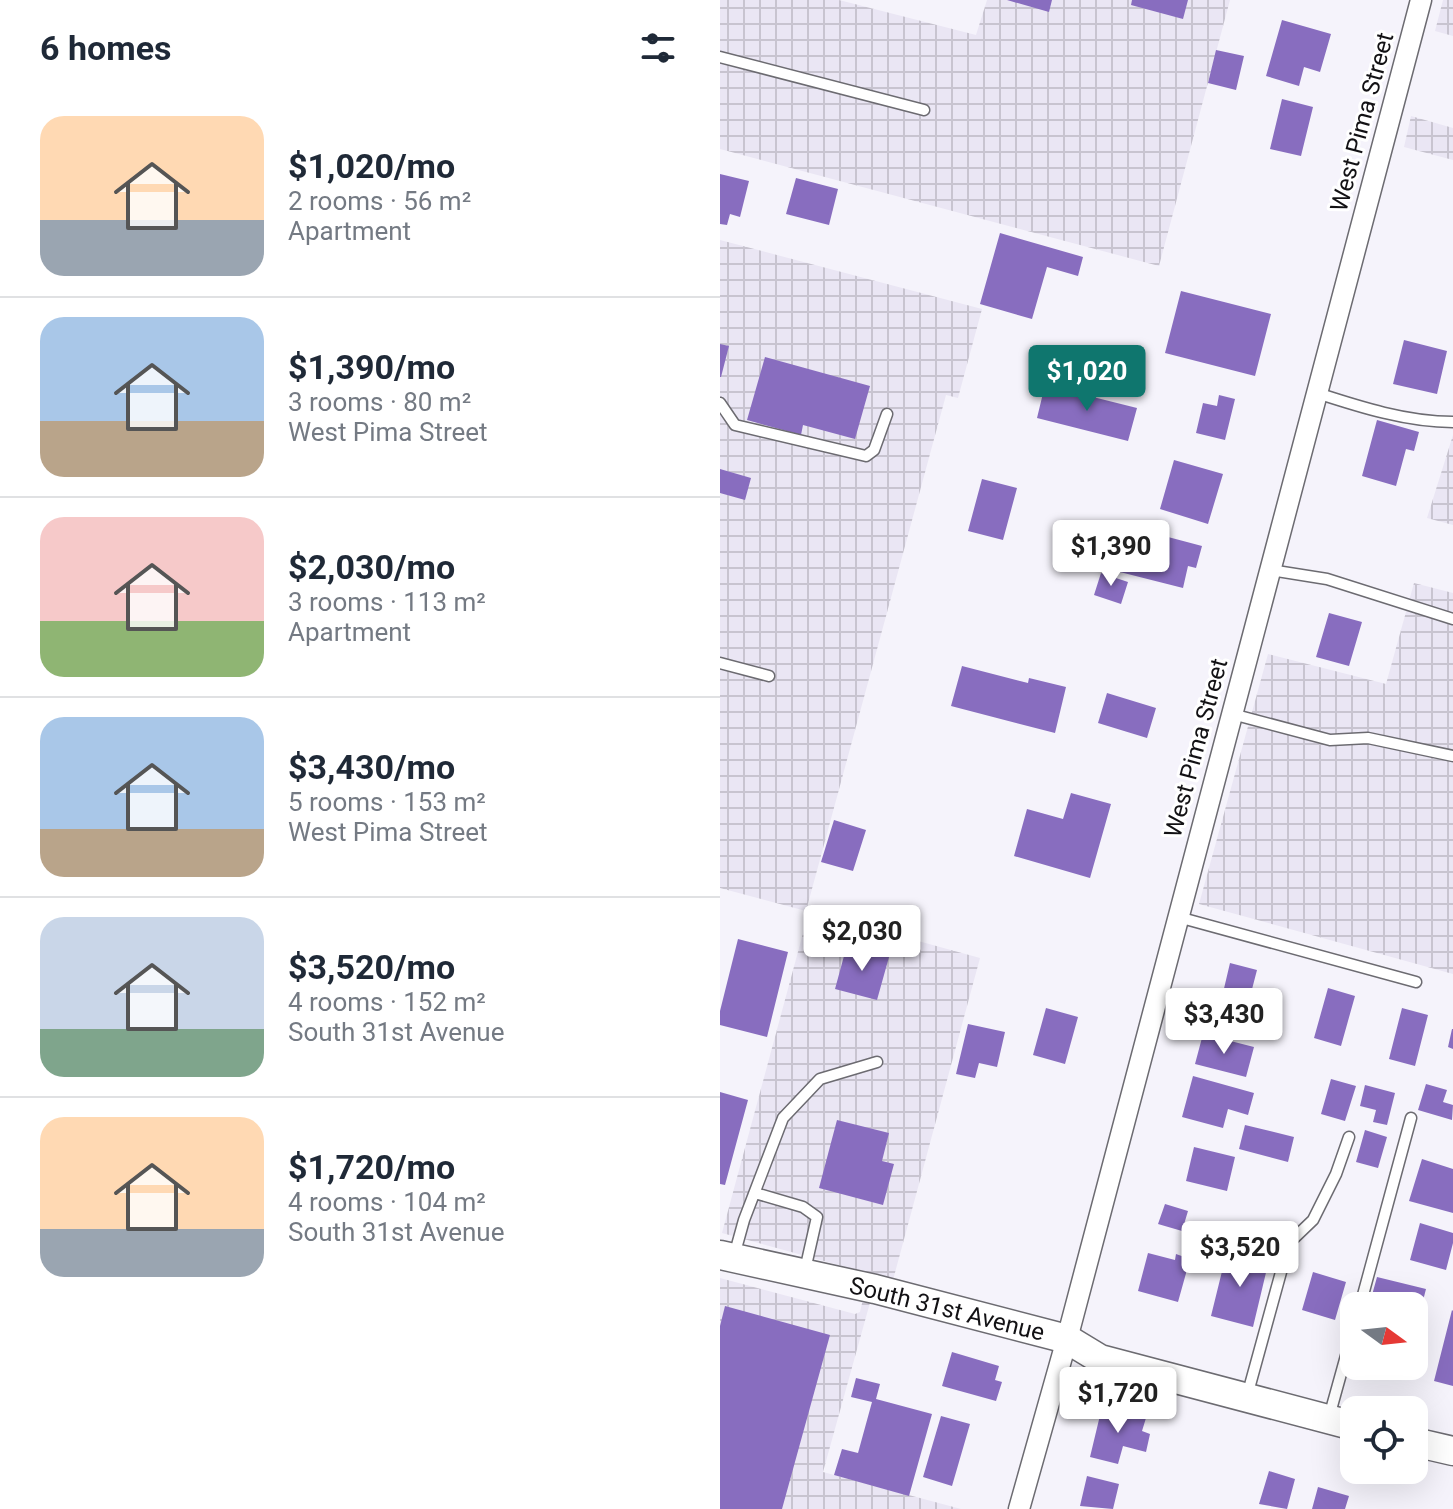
<!DOCTYPE html>
<meta charset="utf-8">
<style>
:root{--surface:#fff;--page:#f2f2f3;--text:#1f2937;--muted:#747a83;--line:#e0e1e3;--accent:#0f766e}
body{margin:0;font-family:Roboto,sans-serif;background:var(--page);color:var(--text);height:100vh;display:flex;flex-direction:column;font-size:30px;white-space:nowrap}
*{box-sizing:border-box;margin:0}
p{font-size:26px;color:var(--muted)}
.icon{flex:none;width:44px;height:44px;fill:none;stroke:currentColor;stroke-width:2;stroke-linecap:round;stroke-linejoin:round}
.map{position:relative;flex:1;overflow:hidden}
.details{display:flex;flex-direction:column;background:var(--surface);width:720px}
.details>*{flex:none}
.needle{width:52px;rotate:105deg}
.buttons{position:absolute;left:620px;top:1292px;display:grid;gap:16px}
.buttons a{display:grid;place-items:center;width:88px;height:88px;border-radius:16px;background:var(--surface);box-shadow:0 8px 32px #0002;font-size:40px}
.price{position:absolute;translate:-50% -68px;padding:0 18px;border-radius:8px;background:#fff;color:#222;font-size:26px;line-height:52px;filter:drop-shadow(0 2px 4px #0008)}
.price::after{content:'';position:absolute;left:50%;top:48px;width:24px;height:18px;margin-left:-12px;background:inherit;clip-path:polygon(0 0,100% 0,50% 100%)}
.price.on{background:var(--accent);color:#fff}
ul{padding:0;list-style:none}
li{display:flex;align-items:center;gap:24px;height:200px;padding:0 40px}
li+li{border-top:2px solid var(--line)}
li span{display:grid;place-items:center;flex:none;width:224px;height:160px;border-radius:24px;color:#555}
li>.icon{margin-inline-start:auto}
span .icon{width:96px;height:96px;fill:#fffc;stroke-width:1}
li b{font-size:34px}
h2{display:flex;justify-content:space-between;align-items:center;height:96px;padding:0 40px;font-size:34px}
main{display:flex;flex:1;min-height:0}
.map>svg:first-child{display:block}
.industrial{fill:url(#industrial-grid)}
.building{fill:#886dbf}
.lines{fill:none;stroke-linecap:round;stroke-linejoin:round}
.lane-casing{stroke:#6c6b71;stroke-width:13}
.street-casing{stroke:#6c6b71;stroke-width:23}
.secondary-casing{stroke:#6c6b71;stroke-width:31}
.lane{stroke:#fff;stroke-width:10}
.street{stroke:#fff;stroke-width:20}
.secondary{stroke:#fff;stroke-width:28}
.labels{text-anchor:middle;dominant-baseline:central;stroke-width:6;stroke-linejoin:round;paint-order:stroke}
.street-label{font-size:24px;fill:#121114;stroke:#fff}
</style>
<main>
<section class="details">
<h2>6 homes<svg class="icon" aria-label="filters" viewBox="0 0 24 24"><path d="M4 7h16M4 17h16"/><circle cx="9" cy="7" r="2"/><circle cx="15" cy="17" r="2"/></svg></h2>
<ul>
<li><span style="background:linear-gradient(#ffd9b3 65%,#9aa5b1 0)"><svg class="icon" aria-label="home" viewBox="0 0 24 24"><path d="M3 11l9-7 9 7M6 9v11h12V9"/></svg></span><div><b>$1,020/mo</b><p>2 rooms · 56 m²</p><p>Apartment</p></div></li>
<li><span style="background:linear-gradient(#a9c7e8 65%,#b9a48a 0)"><svg class="icon" aria-label="home" viewBox="0 0 24 24"><path d="M3 11l9-7 9 7M6 9v11h12V9"/></svg></span><div><b>$1,390/mo</b><p>3 rooms · 80 m²</p><p>West Pima Street</p></div></li>
<li><span style="background:linear-gradient(#f6c9c9 65%,#8fb573 0)"><svg class="icon" aria-label="home" viewBox="0 0 24 24"><path d="M3 11l9-7 9 7M6 9v11h12V9"/></svg></span><div><b>$2,030/mo</b><p>3 rooms · 113 m²</p><p>Apartment</p></div></li>
<li><span style="background:linear-gradient(#a9c7e8 70%,#b9a48a 0)"><svg class="icon" aria-label="home" viewBox="0 0 24 24"><path d="M3 11l9-7 9 7M6 9v11h12V9"/></svg></span><div><b>$3,430/mo</b><p>5 rooms · 153 m²</p><p>West Pima Street</p></div></li>
<li><span style="background:linear-gradient(#c9d6e8 70%,#7fa58c 0)"><svg class="icon" aria-label="home" viewBox="0 0 24 24"><path d="M3 11l9-7 9 7M6 9v11h12V9"/></svg></span><div><b>$3,520/mo</b><p>4 rooms · 152 m²</p><p>South 31st Avenue</p></div></li>
<li><span style="background:linear-gradient(#ffd9b3 70%,#9aa5b1 0)"><svg class="icon" aria-label="home" viewBox="0 0 24 24"><path d="M3 11l9-7 9 7M6 9v11h12V9"/></svg></span><div><b>$1,720/mo</b><p>4 rooms · 104 m²</p><p>South 31st Avenue</p></div></li>
</ul>
</section>
<div class="map">
<svg width="733" height="1509" viewBox="0 0 733 1509">
<defs>
<pattern id="industrial-grid" width="8" height="8" patternUnits="userSpaceOnUse" patternTransform="scale(2)"><rect width="8" height="8" fill="#eae6f4"/><path d="M0 4h8M4 0v8" fill="none" stroke="#c8c4d0"/></pattern>
</defs>
<rect width="100%" height="100%" fill="#f5f3fb"/>
<path class="industrial" d="M0,0h119l137,35 11,-35h243l-71,266 -439,-117z
M723,0h10v36l-18,-5z
M691,116l42,12v32l-49,-13z
M0,240l262,69 -24,89 -12,-3 -140,516 -86,-23z
M733,435v90l-26,-7z
M694,583l39,10v381l-254,-70 69,-250 118,30z
M89,911l171,47 -87,322 -171,-47z
M0,1278l135,36 5,-2 3,-13h8l-48,173 138,37h-241z"/>
<path class="building" d="M287,0h45l-3,12z
M412,0h56l-5,19 -52,-14z
M562,20l49,14 -11,38 -16,-5 -5,19 -33,-10z
M496,50l28,6 -8,34 -28,-7z
M562,99l31,8 -12,49 -31,-7z
M0,174l29,7 -9,36 -10,-3 -3,11 -7,-1z
M76,178l42,11 -9,36 -43,-11z
M280,233l83,24 -5,19 -31,-9 -15,52 -52,-15z
M461,291l90,23 -16,62 -90,-23z
M684,340l43,11 -10,43 -44,-10z
M0,344l9,2 -8,31h-1z
M45,357l105,29 -15,53 -52,-14 -2,10 -54,-15z
M325,385l92,23 -9,33 -91,-23z
M499,395l16,4 -10,41 -29,-7 7,-30 14,3z
M657,420l42,12 -5,19 -8,-2 -10,37 -34,-10z
M454,460l49,14 -15,50 -48,-15z
M0,469l31,9 -6,22 -25,-7z
M262,479l35,9 -14,52 -35,-9z
M433,533l49,13 -6,22 -8,-2 -5,22 -71,-18 8,-36 31,8z
M381,573l27,9 -7,22 -27,-9z
M609,613l33,9 -13,44 -33,-9z
M242,666l66,17 1,-5 37,9 -11,46 -104,-27z
M387,693l49,15 -9,30 -49,-15z
M351,793l40,11 -21,74 -76,-22 13,-47 36,10z
M114,820l32,10 -13,41 -32,-9z
M18,939l50,13 -21,85 -47,-12v-14z
M127,945l42,12 -12,43 -42,-11z
M510,963l27,7 -13,50 -26,-6z
M608,988l27,8 -14,50 -27,-8z
M326,1008l32,9 -13,47 -32,-9z
M682,1008l26,7 -13,51 -26,-7z
M248,1024l37,8 -8,35 -18,-4 -4,15 -19,-4z
M732,1029h1v20l-5,-2z
M483,1034l51,13 -8,30 -51,-13z
M473,1076l61,17 -6,22 -20,-6 -5,19 -41,-11z
M611,1079l25,7 -11,35 -24,-7z
M706,1084l21,6 -4,12 10,3 -1,15 -34,-10z
M645,1085l30,8 -8,32 -14,-3 3,-12 -16,-4z
M0,1092l28,8 -23,85 -5,-1z
M117,1120l52,13 -7,28 12,3 -11,41 -64,-17z
M525,1125l49,12 -6,25 -49,-13z
M645,1130l22,7 -9,31 -22,-6z
M474,1147l41,10 -8,34 -41,-10z
M702,1159l31,10v44l-44,-12z
M445,1204l23,7 -6,20 -24,-7z
M700,1223l33,10v10l-7,27 -36,-10z
M507,1251l42,9 -16,67 -42,-11z
M428,1253l27,7 1,-6 14,5 -12,43 -40,-11z
M593,1272l33,10 -11,38 -33,-10z
M657,1277l49,12 -11,43 -1,-26h-45z
M5,1306l105,29 -48,174h-62v-183z
M732,1310l1,1v75l-19,-5z
M232,1352l47,14 -4,14 7,2 -6,19 -54,-15z
M136,1378l24,6 -4,15 56,15 -23,82 -75,-21 8,-26 16,4 14,-51 -21,-5z
M382,1407l44,11 -4,13 8,3 -4,18 -23,-6 -5,18 -28,-7z
M221,1416l29,8 -18,62 -29,-9z
M549,1471l26,8 -8,30 -28,-5z
M367,1476l32,8 -6,25 -33,-3z
M598,1487l31,9 -4,13h-33z"/>
<g class="lines">
<g class="lane-casing">
<path id="lane" d="M0,57l204,53
M597,393c43,14 90,29 136,29
M0,403l15,22 131,31 8,-6 13,-36
M550,570l57,9 126,40
M0,663l49,13
M512,714l98,26 38,-2 85,18
M458,917l238,65
M35,1193l48,14 14,10 -12,53
M14,1256l10,-36 39,-102 37,-39 57,-17
M640,1306l51,-188
M527,1396l42,-153 24,-23 23,-46 13,-37
M609,1417l25,-90"/>
</g>
<g class="street-casing">
<path id="street" d="M299,1509l48,-170 354,-1339"/>
</g>
<g class="secondary-casing">
<path id="secondary" d="M0,1255l155,34 192,50 33,20 254,67
M694,1442l39,9"/>
</g>
<use href="#lane" class="lane"/>
<use href="#street" class="street"/>
<use href="#secondary" class="secondary"/>
</g>
<g class="labels">
<g class="street-label">
<text transform="translate(642 122) rotate(-75)">West Pima Street</text>
<text transform="translate(476 748) rotate(-75)">West Pima Street</text>
<text transform="translate(227 1309) rotate(14)">South 31st Avenue</text>
</g>
</g>
</svg>
<div class="buttons">
<a><svg class="needle" viewBox="-14 -14 28 28"><path d="M0-13l5 13h-10z" fill="#e53935"/><path d="M0 13l5-13h-10z" fill="#747a83"/></svg></a>
<a><svg class="icon" aria-label="locate" viewBox="0 0 24 24"><circle cx="12" cy="12" r="6"/><path d="M12 2v4M12 18v4M2 12h4M18 12h4"/></svg></a>
</div>
<b class="price on" style="left:367px;top:413px">$1,020</b>
<b class="price" style="left:391px;top:588px">$1,390</b>
<b class="price" style="left:142px;top:973px">$2,030</b>
<b class="price" style="left:504px;top:1056px">$3,430</b>
<b class="price" style="left:520px;top:1289px">$3,520</b>
<b class="price" style="left:398px;top:1435px">$1,720</b>
</div>
</main>
